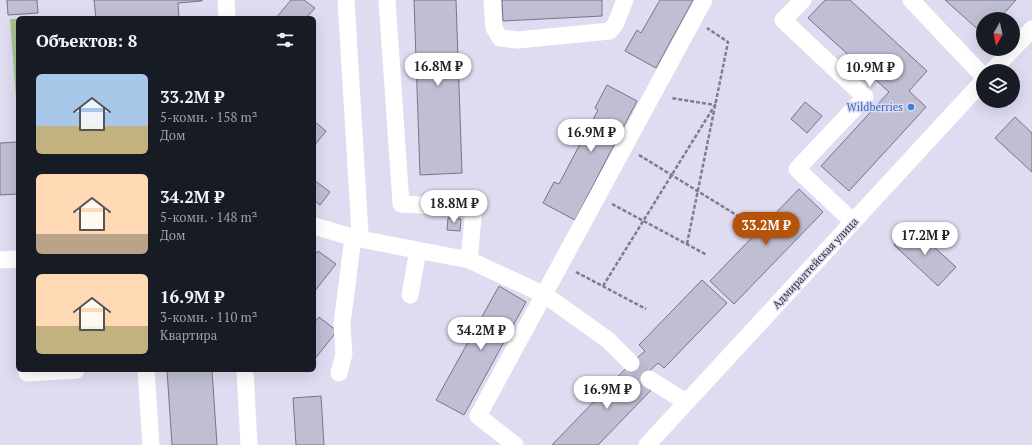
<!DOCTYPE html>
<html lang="ru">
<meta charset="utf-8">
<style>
:root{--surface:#171b24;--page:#242831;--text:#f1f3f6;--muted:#9ea1a6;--accent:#b45309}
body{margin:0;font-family:"PT Serif",serif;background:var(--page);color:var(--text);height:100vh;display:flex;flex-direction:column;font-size:15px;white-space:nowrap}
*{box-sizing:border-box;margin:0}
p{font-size:13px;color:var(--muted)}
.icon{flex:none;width:22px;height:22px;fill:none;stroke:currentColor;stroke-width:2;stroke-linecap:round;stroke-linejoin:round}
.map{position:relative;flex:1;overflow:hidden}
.panel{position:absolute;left:16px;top:16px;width:300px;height:356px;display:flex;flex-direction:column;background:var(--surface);border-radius:6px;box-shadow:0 4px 16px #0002}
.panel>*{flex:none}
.needle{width:26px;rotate:189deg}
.fabs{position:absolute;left:976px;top:12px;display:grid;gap:8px}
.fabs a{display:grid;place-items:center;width:44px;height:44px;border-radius:50%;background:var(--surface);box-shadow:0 4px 16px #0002;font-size:20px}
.price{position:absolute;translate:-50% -34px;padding:0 9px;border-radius:14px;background:#fff;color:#222;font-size:13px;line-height:26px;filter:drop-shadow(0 1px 2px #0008)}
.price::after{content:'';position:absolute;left:50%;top:24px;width:12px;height:9px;margin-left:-6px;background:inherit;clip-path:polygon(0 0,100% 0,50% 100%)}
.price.active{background:var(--accent);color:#fff}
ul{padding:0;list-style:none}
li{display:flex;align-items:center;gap:12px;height:100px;padding:0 20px}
li span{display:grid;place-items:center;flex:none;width:112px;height:80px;border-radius:6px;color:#555}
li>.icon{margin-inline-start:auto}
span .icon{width:48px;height:48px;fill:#fffc;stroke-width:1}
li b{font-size:17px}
h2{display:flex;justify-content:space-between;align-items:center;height:48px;padding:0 20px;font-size:17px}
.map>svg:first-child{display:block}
.green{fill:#a6c68e}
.building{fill:#bfbed2;stroke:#767588}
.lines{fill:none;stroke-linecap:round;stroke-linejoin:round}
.minor-tunnel{stroke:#bbb7ca;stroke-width:17;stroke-dasharray:17 8;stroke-linecap:butt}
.path{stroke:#807d8b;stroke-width:2.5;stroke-dasharray:4 2;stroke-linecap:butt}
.minor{stroke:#fff;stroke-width:17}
.shop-dot{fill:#3f7fe0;stroke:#dfdbf0;stroke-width:1.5}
.labels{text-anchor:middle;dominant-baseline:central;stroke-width:3;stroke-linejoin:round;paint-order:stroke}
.shop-label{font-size:11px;fill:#366cbe;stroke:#dfdbf0;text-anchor:end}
.street-label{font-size:11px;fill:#2a2930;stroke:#dfdbf0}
</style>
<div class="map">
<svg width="1032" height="445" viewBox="0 0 1032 445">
<rect width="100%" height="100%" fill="#dfdbf0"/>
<path class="green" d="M10,19h8v93h-1z"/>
<path class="building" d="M7,0h30l1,13 -30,2z
M94,0h108v1l-24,2 1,15h-83z
M291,0h13l11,8 -9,10h-30z
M414,0h42l6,173 -42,2z
M502,0h100v16l-99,5z
M660,0h33l-37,68 -31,-17 12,-21 4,3z
M825,0h25l77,71 -18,20 17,16 -77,84 -28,-25 68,-74 -81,-74z
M945,0h71l-17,19h-16v15z
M607,85l30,16 -62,119 -32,-17 11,-21 5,2 39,-74 -3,-2z
M805,102l17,14 -15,17 -16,-14z
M1015,117l17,16v39l-37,-34z
M314,121l12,10 -12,15z
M18,142v52l-18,1v-52z
M314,180l16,12 -10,13 -6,-5z
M799,189l24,23 -89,92 -24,-23z
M448,218l13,1 -1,12 -13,-1z
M911,226l45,41 -18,19 -44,-41z
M318,251l18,13 -22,28v-36z
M702,280l25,23 -63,65 -6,-5 -16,15 -13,-13 16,-14 -6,-6z
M499,286l27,16 -62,113 -28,-15z
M319,317l18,14 -23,29v-37z
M629,365l24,23 -55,57h-46z
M167,370h45l5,75h-45z
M321,396l3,49h-28l-3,-47z"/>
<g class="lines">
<path class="minor-tunnel" d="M631,363l18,16"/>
<path class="path" d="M639,155l104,64
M612,204l95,51
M687,244l41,-202 -21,-14
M576,272l70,37
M603,286l112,-181 -44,-7"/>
<path class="minor" d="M226,0l1,18
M387,0l14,204 73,4 -5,52
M492,0l2,28 6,10 18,2 92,-9 6,-8 9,-23
M803,0l-20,20 82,77 -68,72 56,53
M911,0l72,76
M1013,49l19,-20
M992,71l21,-22
M314,226l41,12 114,22 76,35 63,45 23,23
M0,260l18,-1
M410,295l8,-45
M27,370v3l49,-3
M146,370l5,75
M245,370l4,75
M339,373l5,-19 -2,-30 10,-79 8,-12 -14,-233
M649,379l37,23
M515,445l-37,-29 226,-416
M647,445l336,-364"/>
</g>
<circle class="shop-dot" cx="911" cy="107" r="4"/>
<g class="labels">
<g class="shop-label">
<text x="903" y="107">Wildberries</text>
</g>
<g class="street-label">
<text transform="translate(815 263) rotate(-47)">Адмиралтейская улица</text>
</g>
</g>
</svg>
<div class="fabs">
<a><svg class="needle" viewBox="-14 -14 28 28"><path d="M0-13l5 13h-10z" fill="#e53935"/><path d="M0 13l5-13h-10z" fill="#9ea1a6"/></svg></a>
<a><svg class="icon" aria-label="layers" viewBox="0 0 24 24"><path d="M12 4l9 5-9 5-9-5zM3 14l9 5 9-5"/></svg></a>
</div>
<b class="price" style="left:438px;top:87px">16.8M ₽</b>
<b class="price" style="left:870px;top:88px">10.9M ₽</b>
<b class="price" style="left:591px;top:153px">16.9M ₽</b>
<b class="price" style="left:454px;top:224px">18.8M ₽</b>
<b class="price active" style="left:766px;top:246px">33.2M ₽</b>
<b class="price" style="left:925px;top:256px">17.2M ₽</b>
<b class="price" style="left:481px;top:351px">34.2M ₽</b>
<b class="price" style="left:607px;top:410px">16.9M ₽</b>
<section class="panel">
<h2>Объектов: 8<svg class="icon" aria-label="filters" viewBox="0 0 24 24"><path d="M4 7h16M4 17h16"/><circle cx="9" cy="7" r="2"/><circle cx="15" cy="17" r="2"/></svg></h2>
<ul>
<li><span style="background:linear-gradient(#a9c7e8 65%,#c2b280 0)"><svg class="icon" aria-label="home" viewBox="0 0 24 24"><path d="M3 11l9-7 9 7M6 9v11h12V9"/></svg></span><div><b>33.2M ₽</b><p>5-комн. · 158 m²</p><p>Дом</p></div></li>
<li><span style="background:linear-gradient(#ffd9b3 75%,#b9a48a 0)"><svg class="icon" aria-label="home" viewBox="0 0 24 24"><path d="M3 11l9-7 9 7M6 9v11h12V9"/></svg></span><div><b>34.2M ₽</b><p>5-комн. · 148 m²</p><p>Дом</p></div></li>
<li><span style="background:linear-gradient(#ffd9b3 65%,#c2b280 0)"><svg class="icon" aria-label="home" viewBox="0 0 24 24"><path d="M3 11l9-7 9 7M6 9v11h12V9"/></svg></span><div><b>16.9M ₽</b><p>3-комн. · 110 m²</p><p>Квартира</p></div></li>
</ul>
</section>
</div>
